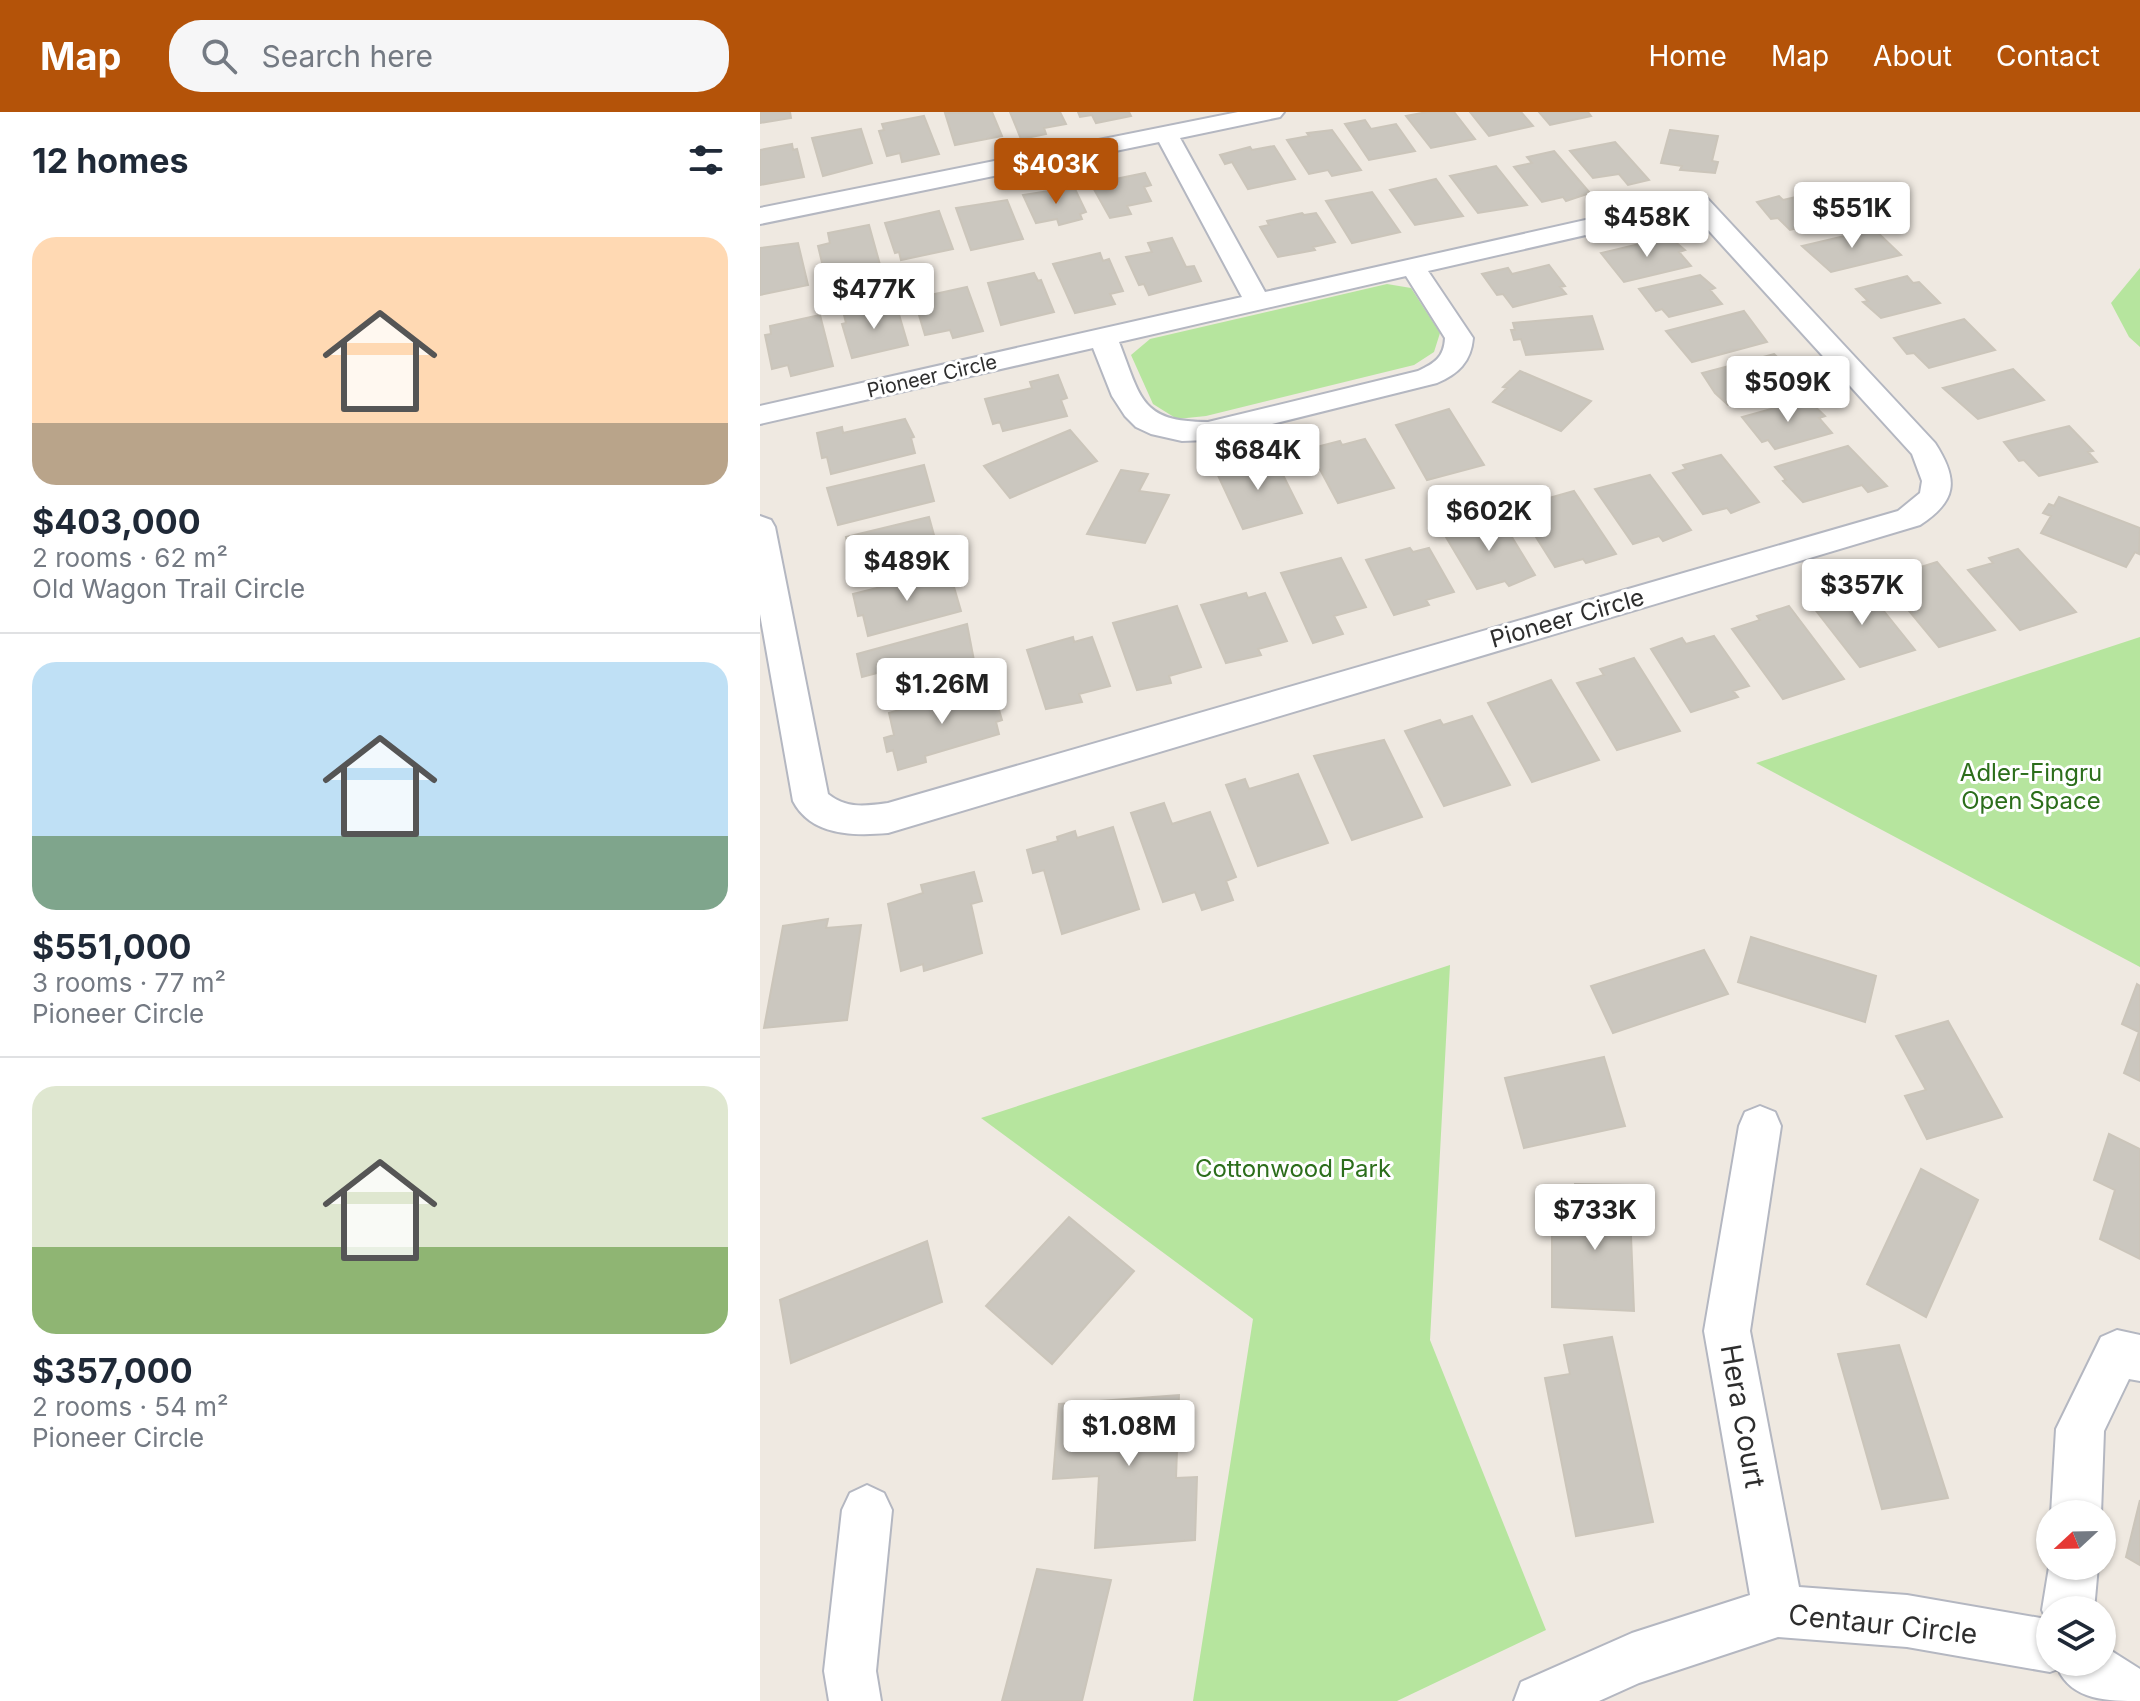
<!DOCTYPE html>
<meta charset="utf-8">
<style>
:root{--surface:#fff;--page:#f6f6f7;--text:#1f2937;--muted:#747a83;--line:#e0e1e3;--accent:#b45309}
body{margin:0;font-family:Inter,sans-serif;background:var(--page);color:var(--text);height:100vh;display:flex;flex-direction:column;font-size:30px;white-space:nowrap}
*{box-sizing:border-box;margin:0}
p{font-size:26px;color:var(--muted)}
.icon{flex:none;width:44px;height:44px;fill:none;stroke:currentColor;stroke-width:2;stroke-linecap:round;stroke-linejoin:round}
.map{position:relative;flex:1;overflow:hidden}
.sheet{display:flex;flex-direction:column;background:var(--surface);width:760px}
.sheet>*{flex:none}
.needle{width:52px;rotate:248deg}
.buttons{position:absolute;left:1276px;top:1388px;display:grid;gap:16px}
.buttons a{display:grid;place-items:center;width:80px;height:80px;border-radius:50%;background:var(--surface);box-shadow:0 2px 6px #0004;font-size:40px}
.price{position:absolute;translate:-50% -68px;padding:0 18px;border-radius:8px;background:#fff;color:#222;font-size:26px;line-height:52px;filter:drop-shadow(0 2px 4px #0008)}
.price::after{content:'';position:absolute;left:50%;top:48px;width:24px;height:18px;margin-left:-12px;background:inherit;clip-path:polygon(0 0,100% 0,50% 100%)}
.price.active{background:var(--accent);color:#fff}
ul{padding:0;list-style:none}
li{display:grid;align-content:center;gap:16px;height:424px;padding:0 32px}
li+li{border-top:2px solid var(--line)}
li span{display:grid;place-items:center;height:248px;border-radius:24px;color:#555}
li>.icon{margin-inline-start:auto}
span .icon{width:144px;height:144px;fill:#fffc;stroke-width:1}
li b{font-size:34px}
h2{display:flex;justify-content:space-between;align-items:center;height:96px;padding:0 32px;font-size:34px}
header{display:flex;align-items:center;gap:48px;box-sizing:border-box;height:112px;padding:0 40px;background:var(--accent);color:#fff}
header strong{font-size:38px}
nav{display:flex;gap:44px;margin-inline-start:auto;font-size:28px}
.search{width:560px;height:72px;background:var(--page);display:flex;align-items:center;gap:20px;box-sizing:border-box;padding:0 28px;border-radius:32px;color:var(--muted);font-size:30px}
main{display:flex;flex:1;min-height:0}
.map>svg:first-child{display:block}
.green{fill:#b6e59e}
.building{fill:#cbc7bf;stroke:#cbc5ba;stroke-width:2}
.lines{fill:none;stroke-linecap:round;stroke-linejoin:round}
.minor-casing{stroke:#b4b7c1;stroke-width:4}
.minor{fill:#fff;fill-rule:evenodd}
.labels{text-anchor:middle;dominant-baseline:central;stroke-width:6;stroke-linejoin:round;paint-order:stroke}
.far-street-label{font-size:20px;fill:#2e2e2e;stroke:#fff}
.street-label{font-size:24px;fill:#2e2e2e;stroke:#fff}
.park-label{font-size:24px;fill:#2c6e1b;stroke:#fff}
.near-street-label{font-size:28px;fill:#2e2e2e;stroke:#fff}
</style>
<header>
<strong>Map</strong>
<div class="search"><svg class="icon" aria-label="search" viewBox="0 0 24 24"><circle cx="10" cy="10" r="6"/><path d="M15 15l6 6"/></svg>Search here</div>
<nav><a>Home</a><a>Map</a><a>About</a><a>Contact</a></nav>
</header>
<main>
<section class="sheet">
<h2>12 homes<svg class="icon" aria-label="filters" viewBox="0 0 24 24"><path d="M4 7h16M4 17h16"/><circle cx="9" cy="7" r="2"/><circle cx="15" cy="17" r="2"/></svg></h2>
<ul>
<li><span style="background:linear-gradient(#ffd9b3 75%,#b9a48a 0)"><svg class="icon" aria-label="home" viewBox="0 0 24 24"><path d="M3 11l9-7 9 7M6 9v11h12V9"/></svg></span><div><b>$403,000</b><p>2 rooms · 62 m²</p><p>Old Wagon Trail Circle</p></div></li>
<li><span style="background:linear-gradient(#bfe0f5 70%,#7fa58c 0)"><svg class="icon" aria-label="home" viewBox="0 0 24 24"><path d="M3 11l9-7 9 7M6 9v11h12V9"/></svg></span><div><b>$551,000</b><p>3 rooms · 77 m²</p><p>Pioneer Circle</p></div></li>
<li><span style="background:linear-gradient(#dfe7d0 65%,#8fb573 0)"><svg class="icon" aria-label="home" viewBox="0 0 24 24"><path d="M3 11l9-7 9 7M6 9v11h12V9"/></svg></span><div><b>$357,000</b><p>2 rooms · 54 m²</p><p>Pioneer Circle</p></div></li>
</ul>
</section>
<div class="map">
<svg width="1380" height="1589" viewBox="0 0 1380 1589">
<rect width="100%" height="100%" fill="#efe9e1"/>
<path class="green" d="M1380,156v79l-11,-10 -18,-34z
M627,172l24,4 29,45 -6,19 -20,13 -208,51 -29,3 -24,-15 -22,-49 19,-16z
M1380,525v330l-384,-204z
M690,853l-20,375 116,290 -149,71h-204l60,-382 -272,-201z"/>
<path class="building" d="M0,0h30l1,6 -31,5z
M232,0l10,24 -47,9 -10,-32z
M250,0h50l6,12 -22,4 2,6 -25,5z
M318,0h51l2,4 -35,7 -4,-8 -12,2z
M667,0h27l21,27 -44,9 -25,-32z
M710,0h51l12,14 -44,10z
M779,0h49l3,4 -41,9z
M164,4l15,38 -37,8 -2,-9 -13,3 -8,-25 5,-1 -2,-6z
M605,8l6,9 25,-5 19,27 -46,9 -24,-36z
M101,17l11,34 -49,13 -11,-38z
M572,18l29,40 -29,6 -4,-6 -19,4 -22,-34 22,-4 -2,-3z
M910,18l48,6 -6,25 6,1 -3,11 -35,-3 2,-4 -21,-3z
M855,30l34,38 -21,5 -9,-11 -26,4 -23,-27z
M32,32l1,6 4,-1 7,28 -44,8v-35z
M514,34l21,33 -47,10 -16,-27 -7,2 -5,-9 30,-8 2,3z
M794,39l36,42 -24,8 -3,-4 -21,5 -28,-35 18,-4 -5,-6z
M736,54l31,39 -49,8 -28,-37z
M385,61l6,12 -7,2 7,14 -24,5 4,8 -21,4 -19,-34z
M676,67l27,37 -48,9 -25,-35z
M314,75l12,25 -6,2 2,5 -23,6 -2,-6 -21,4 -13,-28z
M612,80l28,40 -48,11 -26,-42z
M1057,80l19,18 -6,1 7,7 -47,12 -12,-12 -7,1 -14,-17 22,-6 4,4z
M247,88l16,39 -52,11 -15,-42z
M179,99l14,38 -52,11 -2,-8 -4,1 -10,-30z
M542,101l2,2 12,-2 19,29 -22,5 2,3 -37,7 -18,-30 9,-2 -2,-4z
M109,113l13,47 -49,10 -2,-8 -6,1 -7,-29 12,-3 -2,-10z
M1114,117l27,26 -70,17 -29,-26z
M906,122l19,16 -6,2 12,14 -67,16 -23,-29 51,-12 -3,-3z
M412,126l14,29 8,-1 7,15 -52,14 -5,-11 -5,1 -13,-28 26,-5 -4,-9z
M38,131l10,42 -48,10v-47z
M340,141l3,8 6,-2 14,32 -13,3 5,10 -40,9 -22,-49z
M789,153l16,21 -5,1 6,7 -53,13 -10,-13 -6,1 -15,-21 26,-6 4,6z
M274,161l4,8 3,-1 13,32 -53,13 -13,-42z
M940,163l15,13 -5,2 12,14 -53,13 -7,-8 -6,2 -17,-22z
M1147,164l6,7 6,-1 21,21 -59,15 -18,-16 5,-1 -12,-12z
M207,175l16,44 -30,7 -3,-8 -25,5 -9,-30 7,-1 -2,-7z
M132,192l3,8 3,-1 10,34 -56,13 -10,-34 4,-1 -2,-8z
M984,199l23,31 -75,20 -26,-31z
M60,203l13,51 -42,10 -3,-11 -16,4 -7,-34 6,-1 -1,-8z
M832,204l11,33 -77,6 -5,-16 -7,1 -3,-10h4l-2,-7z
M1204,207l31,31 -66,18 -15,-15 -7,1 -13,-16z
M1014,242l17,16 -6,1 14,16 -71,18 -13,-12 -13,-20z
M1253,257l31,31 -66,19 -35,-31z
M760,259l71,30 -30,30 -68,-29 14,-14 -4,-1z
M298,263l9,23 -6,2 6,16 -64,15 -3,-9 -7,2 -8,-25 47,-11 -2,-6z
M1047,287l18,17 -6,2 13,15 -57,16 -7,-9 -6,2 -20,-25z
M689,297l35,56 -57,15 -31,-55z
M145,307l9,18 -3,1 4,15 -84,21 -4,-17 -5,1 -5,-25 25,-6 1,6z
M1309,314l24,25 -5,1 9,10 -58,14 -15,-16 -5,1 -15,-19z
M310,318l27,31 -87,37 -26,-32z
M605,327l29,49 -56,15 -29,-54 31,-8 2,4z
M1088,334l39,40 -19,6 -6,-7 -59,17 -20,-21 3,-1 -11,-13z
M961,343l38,47 -28,11 -4,-5 -24,6 -30,-41 13,-4 -3,-4z
M514,345l28,56 -59,16 -28,-60z
M164,353l10,36 -96,24 -11,-37z
M361,358l27,4 -9,17 30,4 -24,48 -58,-9z
M890,363l41,55 -28,11 -4,-5 -26,8 -38,-55z
M814,379l42,63 -30,9 -3,-4 -28,8 -38,-60z
M1299,385l81,31 -1,26 -4,-2 -9,15 -85,-34 10,-17 -8,-3 6,-9 5,2z
M739,404l36,59 -26,11 -4,-5 -28,8 -34,-57z
M169,405l8,29 -7,1 3,12 -56,14 -4,-20 -22,6 -5,-22z
M650,436l3,4 16,-4 25,44 -28,8 3,5 -35,10 -28,-55z
M1258,437l58,63 -56,18 -52,-60 25,-7 -4,-5z
M581,446l25,49 -32,9 9,18 -30,9 -32,-70z
M1177,450l58,68 -56,17 -53,-64 25,-8 -3,-4z
M189,458l12,41 -93,25 -5,-21 -5,1 -5,-22z
M1107,478l48,60 -55,17 -50,-64 28,-12 4,6z
M486,481l2,5 17,-5 22,48 -29,8 3,6 -35,8 -25,-58z
M417,494l24,61 -32,9 2,7 -34,7 -24,-67z
M1029,494l55,73 -61,20 -51,-70 28,-9 -3,-4z
M207,512l9,47 -78,22 -6,-24 -30,8 -5,-23z
M954,524l35,50 -16,5 5,6 -47,15 -40,-63 31,-11 4,6z
M313,525l1,5 18,-5 18,49 -31,8 3,8 -36,7 -19,-59z
M874,546l46,73 -63,19 -40,-67 27,-8 -4,-6z
M791,568l48,80 -67,22 -44,-79z
M226,573l6,20 5,-2 5,17 -6,2 3,12 -74,22 1,6 -28,8 -5,-20 -6,2 -3,-14 10,-3 -5,-22z
M712,604l38,69 -66,21 -39,-75 35,-11 3,5z
M624,628l38,77 -70,23 -38,-84z
M538,662l30,69 -70,23 -32,-81 19,-6 4,10z
M404,691l8,21 38,-12 26,65 -10,4 7,19 -31,10 -7,-18 -32,10 -32,-89z
M353,715l26,82 -77,25 -18,-64 -11,3 -6,-23 31,-9 -1,-4 18,-6 2,7z
M214,760l8,29 -11,3 11,49 -58,18 -1,-7 -22,7 -13,-67 35,-11 -2,-8z
M68,807l-2,9 35,-3 -14,95 -83,8 19,-102z
M991,825l125,39 -11,46 -127,-40z
M944,838l24,44 -115,39 -22,-47z
M1377,872l3,2v95l-16,-8 15,-41 -17,-8z
M1188,909l54,96 -75,22 -22,-43 21,-6 -30,-54z
M844,945l21,69 -101,22 -19,-70z
M1349,1022l31,15v110l-40,-20 15,-49 -21,-10z
M1161,1057l57,31 -52,117 -59,-33z
M815,1072l54,1 5,126 -82,-4v-76l24,1z
M309,1105l65,54 -82,93 -66,-58z
M167,1129l15,61 -151,61 -11,-63z
M852,1225l41,185 -77,14 -31,-158 25,-4 -6,-29z
M1139,1233l49,153 -66,11 -44,-155z
M419,1283l-3,83 21,-1 -2,63 -100,8 4,-72 -46,3 6,-75z
M1380,1388v65l-14,-8z
M277,1457l74,11 -29,121h-80z"/>
<g class="lines">
<g class="minor-casing">
<path id="minor" d="M478,0h46l-4,5 -100,21 85,154 432,-97 9,2 229,246c24,37 22,58 -15,82l-1032,308c-34,3 -77,3 -95,-32l-33,-187v-98l11,4 4,7 53,267c19,15 37,12 60,9l1010,-292 22,-18 2,-12 -10,-27 -221,-243 -263,60 45,67c-2,24 -15,36 -36,45l-229,57 -26,1 -31,-7 -15,-7 -11,-11 -13,-20 -19,-48 -333,76v-18l482,-109 -83,-155 -399,82v-16zM646,164l39,62c-1,19 -10,25 -27,33l-210,51c-68,0 -67,-24 -89,-80z
M1000,994l15,6 6,14 -31,205 49,256 108,8 139,24 -4,-9 8,-49v5h48l-4,44h-44v52h52v-17l38,24v32c-31,0 -68,0 -82,-32l-8,3 -143,-25 -129,-10 -139,46 -40,18h-85l7,-19 111,-49 118,-38 -46,-264 35,-205 6,-14z
M1357,1218l23,5v46l-11,-2 -25,52 -3,83h-50l5,-85 45,-92z
M107,1373l17,8 8,17 -16,161 5,30h-52l-5,-30 18,-161 8,-17z"/>
</g>
<use href="#minor" class="minor"/>
</g>
<g class="labels">
<g class="far-street-label">
<text transform="translate(172 264) rotate(-13)">Pioneer Circle</text>
</g>
<g class="street-label">
<text transform="translate(807 506) rotate(-16)">Pioneer Circle</text>
</g>
<g class="park-label">
<text x="1271" y="660">Adler-Fingru<tspan x="1271" dy="28">Open Space</tspan></text>
<text x="533" y="1056">Cottonwood Park</text>
</g>
<g class="near-street-label">
<text transform="translate(983 1304) rotate(80)">Hera Court</text>
<text transform="translate(1123 1512) rotate(6)">Centaur Circle</text>
</g>
</g>
</svg>
<div class="buttons">
<a><svg class="needle" viewBox="-14 -14 28 28"><path d="M0-13l5 13h-10z" fill="#e53935"/><path d="M0 13l5-13h-10z" fill="#747a83"/></svg></a>
<a><svg class="icon" aria-label="layers" viewBox="0 0 24 24"><path d="M12 4l9 5-9 5-9-5zM3 14l9 5 9-5"/></svg></a>
</div>
<b class="price active" style="left:296px;top:94px">$403K</b>
<b class="price" style="left:1092px;top:138px">$551K</b>
<b class="price" style="left:887px;top:147px">$458K</b>
<b class="price" style="left:114px;top:219px">$477K</b>
<b class="price" style="left:1028px;top:312px">$509K</b>
<b class="price" style="left:498px;top:380px">$684K</b>
<b class="price" style="left:729px;top:441px">$602K</b>
<b class="price" style="left:147px;top:491px">$489K</b>
<b class="price" style="left:1102px;top:515px">$357K</b>
<b class="price" style="left:182px;top:614px">$1.26M</b>
<b class="price" style="left:835px;top:1140px">$733K</b>
<b class="price" style="left:369px;top:1356px">$1.08M</b>
</div>
</main>
